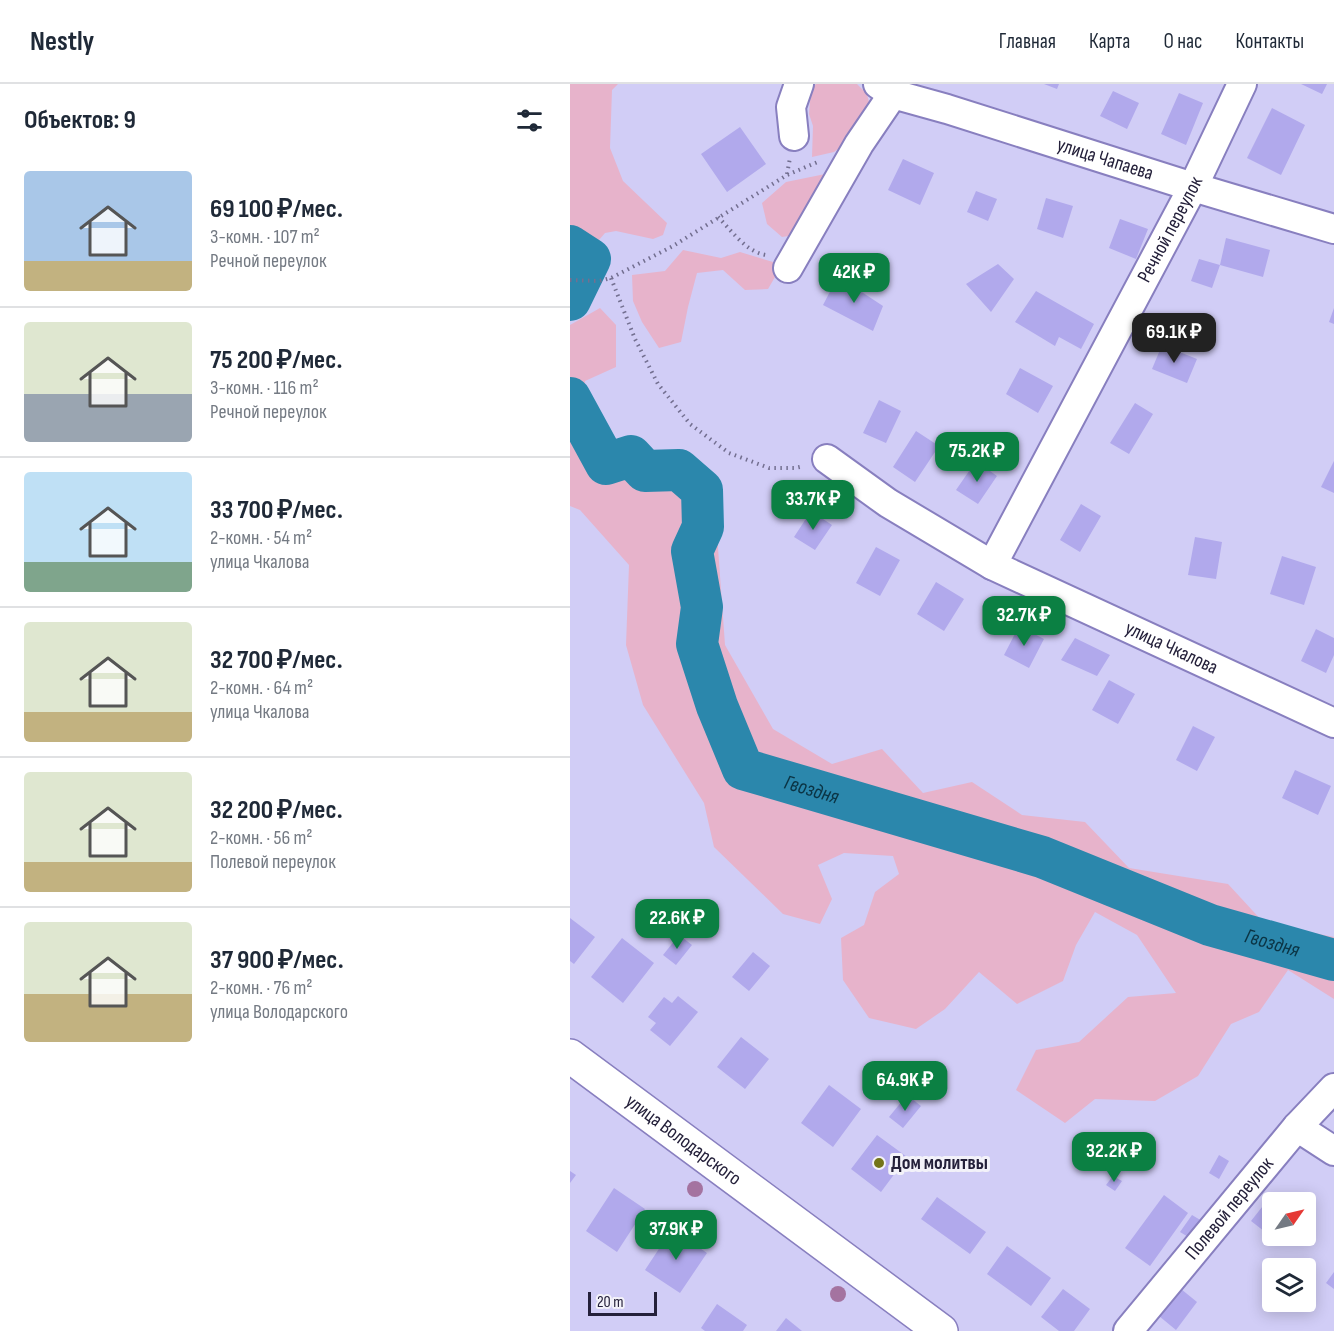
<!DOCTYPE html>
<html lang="ru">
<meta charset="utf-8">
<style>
:root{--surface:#fff;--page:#f6f6f7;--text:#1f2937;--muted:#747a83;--line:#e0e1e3;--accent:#0b8043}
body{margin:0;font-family:"Sofia Sans Condensed",sans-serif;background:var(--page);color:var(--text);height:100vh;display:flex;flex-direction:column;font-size:22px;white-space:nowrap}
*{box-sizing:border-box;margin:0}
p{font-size:20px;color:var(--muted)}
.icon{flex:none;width:33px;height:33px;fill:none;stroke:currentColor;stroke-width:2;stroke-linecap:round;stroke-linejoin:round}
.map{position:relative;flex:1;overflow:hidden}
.drawer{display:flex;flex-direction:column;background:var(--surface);width:570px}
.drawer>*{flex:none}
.needle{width:39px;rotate:56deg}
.buttons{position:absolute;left:692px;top:1108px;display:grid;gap:12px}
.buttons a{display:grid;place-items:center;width:54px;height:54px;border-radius:6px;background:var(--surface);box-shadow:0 3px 15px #0003;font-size:30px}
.scale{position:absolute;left:18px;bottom:15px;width:69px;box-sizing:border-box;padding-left:6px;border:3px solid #24203a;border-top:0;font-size:16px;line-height:21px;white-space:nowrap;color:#24203a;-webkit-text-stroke:4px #f3f2f9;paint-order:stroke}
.price{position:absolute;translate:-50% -51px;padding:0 14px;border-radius:12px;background:var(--accent);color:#fff;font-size:20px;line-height:39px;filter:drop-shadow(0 2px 3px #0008)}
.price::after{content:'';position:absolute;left:50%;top:36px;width:18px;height:14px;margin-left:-9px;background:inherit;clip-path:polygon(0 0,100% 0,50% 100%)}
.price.active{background:#222;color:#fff}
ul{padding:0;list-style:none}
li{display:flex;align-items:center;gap:18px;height:150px;padding:0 24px}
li+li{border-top:2px solid var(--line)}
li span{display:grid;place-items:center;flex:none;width:168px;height:120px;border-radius:6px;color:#555}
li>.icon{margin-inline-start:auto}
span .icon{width:72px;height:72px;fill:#fffc;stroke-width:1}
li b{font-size:26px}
h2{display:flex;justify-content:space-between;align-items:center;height:72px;padding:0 24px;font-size:26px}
header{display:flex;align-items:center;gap:36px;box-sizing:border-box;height:84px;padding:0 30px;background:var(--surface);border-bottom:2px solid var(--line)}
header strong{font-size:28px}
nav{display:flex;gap:33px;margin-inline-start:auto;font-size:21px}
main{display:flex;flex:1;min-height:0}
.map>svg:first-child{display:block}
.green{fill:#e7b3cb}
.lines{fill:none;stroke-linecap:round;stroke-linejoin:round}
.river{stroke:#2b87ac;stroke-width:42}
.building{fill:#b1a9ec}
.minor-casing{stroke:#887fbf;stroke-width:32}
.major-casing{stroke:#887fbf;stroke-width:36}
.path{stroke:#736f90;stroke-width:4;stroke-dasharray:1.5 4.5;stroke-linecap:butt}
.minor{stroke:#fff;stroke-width:28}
.major{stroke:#fff;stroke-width:33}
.tree{fill:#a473a0}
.poi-dot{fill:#737419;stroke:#f3f2f9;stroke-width:2}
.labels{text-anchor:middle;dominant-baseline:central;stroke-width:6;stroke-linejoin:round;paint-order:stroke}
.street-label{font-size:20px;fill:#24203a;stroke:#f3f2f9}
.poi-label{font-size:20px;font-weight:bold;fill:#24203a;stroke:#f3f2f9;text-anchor:start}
.water-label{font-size:21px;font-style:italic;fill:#0b3444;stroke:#f3f2f9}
</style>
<header>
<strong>Nestly</strong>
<nav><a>Главная</a><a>Карта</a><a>О нас</a><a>Контакты</a></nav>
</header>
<main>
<section class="drawer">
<h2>Объектов: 9<svg class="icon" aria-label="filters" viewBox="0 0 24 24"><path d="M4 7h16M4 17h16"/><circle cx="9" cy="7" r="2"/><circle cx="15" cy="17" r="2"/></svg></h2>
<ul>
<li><span style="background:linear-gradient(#a9c7e8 75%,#c2b280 0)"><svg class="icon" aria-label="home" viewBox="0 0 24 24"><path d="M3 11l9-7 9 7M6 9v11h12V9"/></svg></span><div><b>69 100 ₽/мес.</b><p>3-комн. · 107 m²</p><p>Речной переулок</p></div></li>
<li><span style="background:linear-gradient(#dfe7d0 60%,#9aa5b1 0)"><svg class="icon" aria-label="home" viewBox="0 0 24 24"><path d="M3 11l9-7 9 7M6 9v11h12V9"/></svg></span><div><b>75 200 ₽/мес.</b><p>3-комн. · 116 m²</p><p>Речной переулок</p></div></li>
<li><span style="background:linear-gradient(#bfe0f5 75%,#7fa58c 0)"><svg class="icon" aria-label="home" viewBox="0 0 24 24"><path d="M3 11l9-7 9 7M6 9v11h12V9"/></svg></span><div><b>33 700 ₽/мес.</b><p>2-комн. · 54 m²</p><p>улица Чкалова</p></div></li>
<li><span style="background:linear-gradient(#dfe7d0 75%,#c2b280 0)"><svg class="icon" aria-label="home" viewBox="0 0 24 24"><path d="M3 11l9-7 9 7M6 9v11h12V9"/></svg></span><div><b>32 700 ₽/мес.</b><p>2-комн. · 64 m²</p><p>улица Чкалова</p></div></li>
<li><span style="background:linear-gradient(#dfe7d0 75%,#c2b280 0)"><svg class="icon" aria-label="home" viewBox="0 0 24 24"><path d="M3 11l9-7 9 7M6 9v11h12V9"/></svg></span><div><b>32 200 ₽/мес.</b><p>2-комн. · 56 m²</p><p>Полевой переулок</p></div></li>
<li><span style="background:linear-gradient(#dfe7d0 60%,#c2b280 0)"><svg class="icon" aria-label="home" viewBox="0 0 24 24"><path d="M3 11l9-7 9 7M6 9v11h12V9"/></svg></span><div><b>37 900 ₽/мес.</b><p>2-комн. · 76 m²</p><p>улица Володарского</p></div></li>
</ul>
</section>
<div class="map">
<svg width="764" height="1247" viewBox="0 0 764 1247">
<rect width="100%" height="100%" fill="#d1cdf6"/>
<path class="green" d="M0,0h48l-6,6 -2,58 13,33 44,42 -4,12 -10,4 -37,-8 -11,2 -30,35 -5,1z
M246,0h41l10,10 3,12 -16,31 -20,15 -22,5 1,-31 -4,-12 2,-25z
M265,88l-40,63 -13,2 -15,-13 -5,-21 24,-21z
M113,166l38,8 19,-6 33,10 2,15 -7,12 -23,1 -22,-20 -26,3 -9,34 -7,35 -22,6 -17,-26 -9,-21 -1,-26 33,-4z
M30,224l16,17v42l-31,14 2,37 20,33 90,9 19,60 9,125 48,84 59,35 50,-15 41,44 49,-11 50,33 63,7 44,46 99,16 36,39 70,14v62l-46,-29 -29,42 -28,12 -33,52 -43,25 -60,-2 -30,24 -49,-33 20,-40 43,-8 49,-45 48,-4 -39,-58 -42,-23 -19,33 -13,36 -46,23 -38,-32 -34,37 -29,20 -47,-11 -26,-38 -2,-42 23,-13 11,-33 24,-18 -6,-18 -49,-3 -26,12 14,34 -12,25 -37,-10 -69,-67 -10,-44 -61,-98 -17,-60 3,-80 -49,-55 -10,-4v-181z"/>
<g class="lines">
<g class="river">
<path d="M0,162l20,13 -20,41"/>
<path id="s1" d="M0,314l36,66 25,-8 14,15 34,-1 23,20 1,37 -11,24 10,56 -5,37 20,62 26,63 299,88 168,68 124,35"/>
</g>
</g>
<path class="building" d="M474,0h15l-2,5z
M731,0h26l-5,10z
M543,7l26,12 -12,26 -27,-13z
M609,9l24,10 -17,42 -25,-11z
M702,24l33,17 -24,50 -34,-17z
M170,43l26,37 -39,28 -26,-38z
M333,75l31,14 -14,32 -32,-15z
M406,107l21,8 -9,22 -21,-9z
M476,114l27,8 -10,32 -26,-9z
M550,135l28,10 -12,30 -27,-11z
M656,154l44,12 -7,27 -43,-12 -8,23 -21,-7 8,-22 21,6z
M428,180l16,15 -23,33 -25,-28z
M272,195l41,27 -10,25 -50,-26 12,-23z
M466,207l58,33 -13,25 -22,-12 -4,9 -40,-24z
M764,224v16l-5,-2z
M592,261l35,14 -10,24 -35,-14z
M450,284l33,18 -15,27 -32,-19z
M309,316l22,11 -15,32 -23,-10z
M565,319l18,11 -24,40 -19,-11z
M346,347l23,15 -24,36 -22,-15z
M406,377l21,15 -19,28 -22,-14z
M764,377v32l-13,-6z
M511,420l20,12 -21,36 -20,-12z
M241,427l21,14 -17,25 -21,-13z
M625,453l27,5 -6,37 -28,-4z
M306,463l24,13 -20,36 -24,-13z
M712,472l34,11 -12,38 -34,-11z
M366,498l28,17 -20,32 -27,-17z
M449,542l25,13 -15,29 -25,-13z
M746,545l18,9v17l-8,18 -25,-12z
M505,554l35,17 -13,21 -36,-16z
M539,596l26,14 -17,30 -26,-14z
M623,642l22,11 -18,34 -21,-11z
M725,686l36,16 -13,29 -36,-17z
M0,834l25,19 -21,27 -4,-3z
M109,851l13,10 -16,20 -13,-10z
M52,854l32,25 -31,40 -32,-26z
M183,868l17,14 -21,25 -17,-14z
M108,912l20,16 -28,34 -20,-16 6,-7 -8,-6 16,-20 8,6z
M171,953l28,22 -24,30 -28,-22z
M259,1001l32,24 -28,38 -32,-24z
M337,1011l14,11 -18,22 -14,-11z
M307,1051l30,22 -26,35 -30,-23z
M649,1071l10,6 -10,18 -10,-6z
M0,1087l6,4 -6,8z
M543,1092l9,5 -7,10 -9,-6z
M44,1104l31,21 -28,43 -31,-21z
M594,1111l24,18 -38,53 -25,-18z
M367,1113l49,35 -16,22 -49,-35z
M696,1118l6,5v25l-3,3 -18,-14z
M622,1131l10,6 -12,17 -10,-6z
M102,1145l35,24 -27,40 -35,-23z
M437,1162l44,32 -20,28 -44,-32z
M764,1188v17l-8,-6z
M493,1205l27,20 -16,22h-15l-18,-14z
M611,1205l16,13 -21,28 -17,-14z
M147,1220l30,21 -4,6h-38l-4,-3z
M216,1234l16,13h-26z"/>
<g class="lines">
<g class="minor-casing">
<g id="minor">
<path id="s2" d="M308,0l15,10 54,15 246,78 141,42"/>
<path d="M224,52l-3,-29 8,-23"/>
<path d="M218,184l71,-124 34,-50"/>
<path id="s3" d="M257,375l61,44 104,62 342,158"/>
<path id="s4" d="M422,481l201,-378 49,-103"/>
<path d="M727,1043l37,24"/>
<path id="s5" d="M558,1247l169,-204 37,-39"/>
</g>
</g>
<g class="major-casing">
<g id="major">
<path id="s6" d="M0,972l371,275"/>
</g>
</g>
<path class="path" d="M217,90l3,-16
M148,133c14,14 28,35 48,38
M41,194l24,61 23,45 32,40 39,29 40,15h26l9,-2
M0,196l29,1 12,-3 62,-32 114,-71 33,-14"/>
<use href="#minor" class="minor"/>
<use href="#major" class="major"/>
</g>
<g class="tree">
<circle cx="125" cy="1105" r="8"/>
<circle cx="268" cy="1210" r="8"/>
</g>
<circle class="poi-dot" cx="309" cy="1079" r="6"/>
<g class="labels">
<g class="street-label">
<text stroke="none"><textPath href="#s2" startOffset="240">улица Чапаева</textPath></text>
<text stroke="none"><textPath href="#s4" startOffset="380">Речной переулок</textPath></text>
<text stroke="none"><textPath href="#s3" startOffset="394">улица Чкалова</textPath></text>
<text stroke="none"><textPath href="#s6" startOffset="141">улица Володарского</textPath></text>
<text stroke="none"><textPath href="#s5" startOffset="159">Полевой переулок</textPath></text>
</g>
<g class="poi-label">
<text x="321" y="1079">Дом молитвы</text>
</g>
<g class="water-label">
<text stroke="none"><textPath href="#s1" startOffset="549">Гвоздня</textPath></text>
<text stroke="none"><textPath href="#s1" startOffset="1035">Гвоздня</textPath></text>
</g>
</g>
</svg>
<div class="buttons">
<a><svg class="needle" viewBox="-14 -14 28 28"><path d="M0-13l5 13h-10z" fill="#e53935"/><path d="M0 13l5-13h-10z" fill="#747a83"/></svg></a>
<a><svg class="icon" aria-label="layers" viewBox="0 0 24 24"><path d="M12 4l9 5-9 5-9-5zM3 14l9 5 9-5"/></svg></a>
</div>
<div class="scale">20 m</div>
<b class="price" style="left:284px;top:220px">42K ₽</b>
<b class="price active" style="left:604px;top:280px">69.1K ₽</b>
<b class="price" style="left:407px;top:399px">75.2K ₽</b>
<b class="price" style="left:243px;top:447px">33.7K ₽</b>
<b class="price" style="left:454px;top:563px">32.7K ₽</b>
<b class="price" style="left:107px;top:866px">22.6K ₽</b>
<b class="price" style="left:335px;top:1028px">64.9K ₽</b>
<b class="price" style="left:544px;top:1099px">32.2K ₽</b>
<b class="price" style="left:106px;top:1177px">37.9K ₽</b>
</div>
</main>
